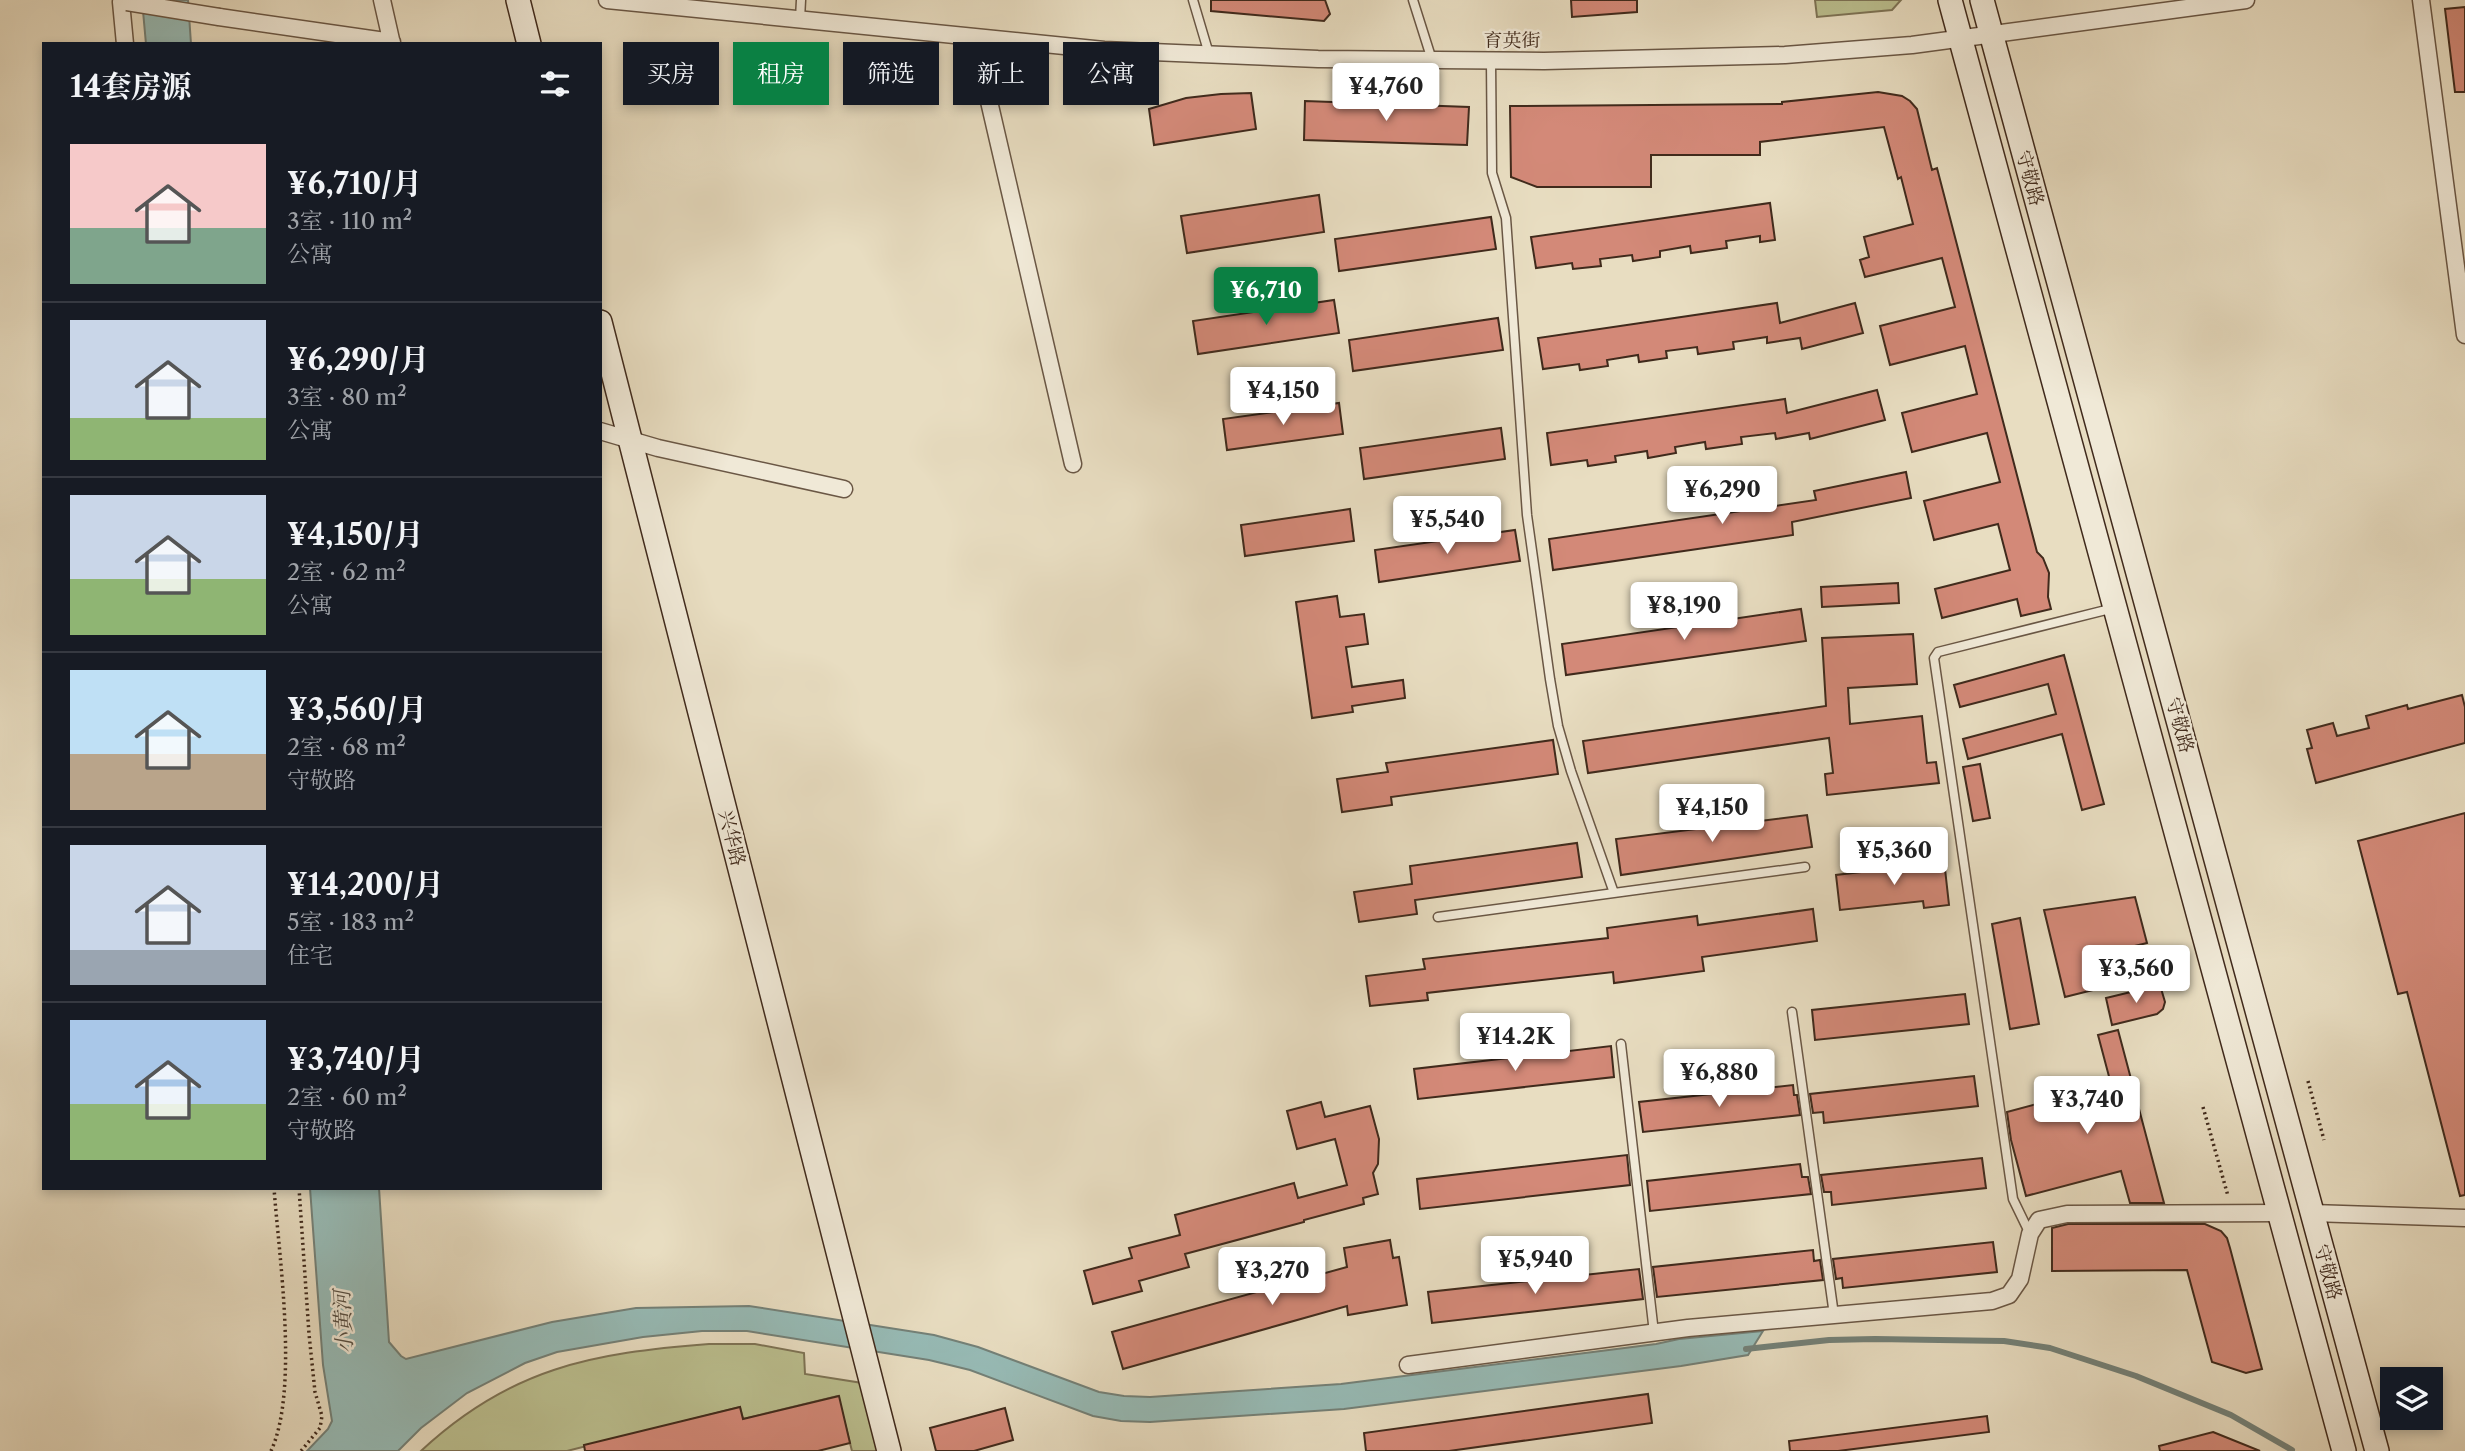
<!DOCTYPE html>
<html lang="zh">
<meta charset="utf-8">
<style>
:root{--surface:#171b24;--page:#242831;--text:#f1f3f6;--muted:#9ea1a6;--line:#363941;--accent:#0b8043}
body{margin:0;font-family:"Libre Caslon Text","Noto Serif SC",serif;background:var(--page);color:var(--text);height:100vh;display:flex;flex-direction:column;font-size:26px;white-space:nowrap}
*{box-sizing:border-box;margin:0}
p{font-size:23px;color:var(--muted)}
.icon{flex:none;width:38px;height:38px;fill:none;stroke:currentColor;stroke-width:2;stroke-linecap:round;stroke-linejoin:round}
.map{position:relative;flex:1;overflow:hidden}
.drawer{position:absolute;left:42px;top:42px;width:560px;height:1148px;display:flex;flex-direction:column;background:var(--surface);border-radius:0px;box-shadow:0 4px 10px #0003}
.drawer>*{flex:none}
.guide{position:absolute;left:623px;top:42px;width:665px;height:63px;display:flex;gap:14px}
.tools{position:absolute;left:2380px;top:1367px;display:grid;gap:14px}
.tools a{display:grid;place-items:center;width:63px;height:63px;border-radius:0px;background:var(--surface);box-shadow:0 4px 10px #0003;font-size:35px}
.price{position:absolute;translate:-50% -60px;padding:0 16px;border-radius:7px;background:#fff;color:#222;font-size:23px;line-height:46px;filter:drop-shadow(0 2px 4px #0008)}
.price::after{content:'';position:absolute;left:50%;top:42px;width:21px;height:16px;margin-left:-10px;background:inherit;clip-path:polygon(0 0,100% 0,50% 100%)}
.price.current{background:var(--accent);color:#fff}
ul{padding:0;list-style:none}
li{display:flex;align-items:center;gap:21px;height:175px;padding:0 28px}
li+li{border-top:2px solid var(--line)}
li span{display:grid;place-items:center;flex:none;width:196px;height:140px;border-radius:0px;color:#555}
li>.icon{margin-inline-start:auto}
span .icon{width:84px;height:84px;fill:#fffc;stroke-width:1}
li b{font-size:30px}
h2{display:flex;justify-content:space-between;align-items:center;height:84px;padding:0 28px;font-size:30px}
.chip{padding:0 24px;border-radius:0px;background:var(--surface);box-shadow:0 4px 10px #0003;font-size:24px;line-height:63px}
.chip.current{background:var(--accent);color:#fff}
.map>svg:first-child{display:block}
.green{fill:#bbbf8f;stroke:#7e7456;stroke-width:2}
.water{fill:#97bbb6;stroke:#748178;stroke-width:2}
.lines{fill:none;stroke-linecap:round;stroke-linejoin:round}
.stream{stroke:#748178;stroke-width:6}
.building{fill:#d38978;stroke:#402a1c;stroke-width:2}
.lane-casing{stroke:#6a5745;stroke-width:11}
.street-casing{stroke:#6a5745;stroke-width:19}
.secondary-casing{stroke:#402a1c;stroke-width:26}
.path{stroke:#402a1c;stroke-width:3.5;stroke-dasharray:2 3.5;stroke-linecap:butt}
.lane{stroke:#f0e9d7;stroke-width:8}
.street{stroke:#f0e9d7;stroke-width:16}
.secondary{stroke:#f0e9d7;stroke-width:23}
.street-bridge-casing{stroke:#6a5745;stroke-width:19;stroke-linecap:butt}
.street-bridge{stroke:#f0e9d7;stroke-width:16}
.labels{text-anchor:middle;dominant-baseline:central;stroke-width:5;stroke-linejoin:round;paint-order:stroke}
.street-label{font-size:19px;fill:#402a1c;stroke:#f0e9d7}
.water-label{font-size:21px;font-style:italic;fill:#564e42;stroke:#f0e9d7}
</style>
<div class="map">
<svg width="2465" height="1451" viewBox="0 0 2465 1451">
<rect width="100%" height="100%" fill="#e8ddc1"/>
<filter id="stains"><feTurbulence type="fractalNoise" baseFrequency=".00286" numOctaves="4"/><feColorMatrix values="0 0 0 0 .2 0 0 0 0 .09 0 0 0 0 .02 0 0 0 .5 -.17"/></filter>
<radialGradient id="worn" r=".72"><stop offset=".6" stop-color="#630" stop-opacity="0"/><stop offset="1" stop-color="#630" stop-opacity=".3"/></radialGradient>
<path class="green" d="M1815,0h86l-9,10 -75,7z
M709,1344h46l49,9 1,21 57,9 17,68h-27l-14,-55 -95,23 -3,-12 -173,44h-146c89,-83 171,-98 288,-107z"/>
<path class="water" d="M142,0h46l3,44h-45z
M310,1188h69l10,154 12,14 5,3 146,-37 84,-14 113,-2 185,29 44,12 121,45 25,4 26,1 191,-13 315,-40 23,-5 84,-8 -15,24 -67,11 -337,43 -194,13 -29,-1 -28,-5 -123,-46 -41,-10 -182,-29h-45l-59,6 -86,15 -32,11 -58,30 -46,35 -23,23h-91l21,-22 4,-8 -9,-56z"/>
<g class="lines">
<path class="stream" d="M1746,1349l83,-9 46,-1 129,2 46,7 86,28 95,39 61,35"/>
</g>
<path class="building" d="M1211,0h114l5,14 -6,7 -113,-10z
M1571,0h66v12l-65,5z
M2465,7v85h-10l-10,-83z
M1878,92l24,4 8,5 7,8 15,61 5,-2 100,384 6,6 6,15 -1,24 3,12 -30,7 -4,-17 -75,19 -7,-29 75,-19 -12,-46 -64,16 -10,-39 76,-19 -13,-49 -75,19 -10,-39 75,-19 -12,-48 -75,19 -10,-39 75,-19 -13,-49 -77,19 -5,-17 9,-3 -5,-20 49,-13 -12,-47 -3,2 -14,-52 -124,15v13h-109v32h-114l-26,-10 -1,-71 272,-2v-2z
M1251,93l5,36 -102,16 -5,-36 37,-11 35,-4z
M1305,101l164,6 -2,38 -163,-5z
M1319,195l5,37 -137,21 -6,-37z
M1770,203l5,37 -15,2v-6l-34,5 1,7 -36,5 -1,-7 -30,5v6l-27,4 -1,-6 -32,4 1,7 -28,3 -1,-6 -36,5 -5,-31z
M1491,217l5,32 -157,22 -4,-32z
M1334,300l5,33 -141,21 -5,-33z
M1777,303l3,20 75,-20 8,30 -61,16 -2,-11 -33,5v-6l-34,5 1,7 -36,5 -1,-7 -31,4 1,7 -28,4 -1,-7 -31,5 1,6 -28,4 -1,-6 -36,5 -5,-31z
M1498,318l5,32 -150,21 -4,-31z
M1877,390l8,30 -75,19 -1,-6 -33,6 -1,-6 -34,4 1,7 -36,5 -1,-7 -30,5 1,6 -28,5 -1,-7 -32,5 1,6 -28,4 -1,-6 -36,5 -4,-32 238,-34 2,14z
M1339,403l4,31 -116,16 -4,-31z
M1501,428l4,31 -141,20 -4,-31z
M1906,472l5,26 -119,24 1,13 -240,35 -4,-31 267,-39 -2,-9z
M1350,509l4,32 -109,15 -4,-31z
M1515,530l5,31 -141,21 -4,-32z
M1898,583l1,20 -77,4 -1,-20z
M1337,596l3,21 24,-3 4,30 -22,3 6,40 51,-7 2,18 -53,8 1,6 -41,6 -16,-116z
M1801,609l5,32 -240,34 -4,-31z
M1913,634l4,50 -69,4 2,36 72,-8 5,47 9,-1 3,21 -112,12 -2,-21 8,-1 -4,-35 -241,35 -5,-32 243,-35 -4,-68z
M2064,655l40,149 -22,6 -20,-76 -94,25 -5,-20 93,-25 -8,-30 -88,23 -6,-22z
M2462,695l3,12v36l-149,40 -9,-34 5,-1 -5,-18 26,-7 4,13 32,-8 -3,-12 41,-11 1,4z
M1553,740l5,34 -167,23 1,8 -50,7 -5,-33 51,-7 -2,-9z
M1980,764l10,54 -17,3 -10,-54z
M2465,813v382l-5,1 -53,-204 -9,2 -40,-153z
M1807,815l5,32 -191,28 -5,-36z
M1577,843l5,34 -167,23 2,14 -58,8 -5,-30 58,-8 -2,-18z
M1937,863l8,6 4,36 -25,3 -1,-7 -83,9 -4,-35z
M2135,897l12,46 -62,15 8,32 -28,7 -21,-87z
M1813,909l4,32 -115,16 2,14 -90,12 -1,-11 -186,21 1,7 -58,6 -4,-30 59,-7 -2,-10 185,-21 -1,-10 90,-12 1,9z
M2020,918l19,106 -29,5 -18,-105z
M2160,985l5,17 -2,7 -6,5 -45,11 -6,-27z
M1965,994l4,30 -154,16 -3,-30z
M2118,1030l46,173h-34l-9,-32 -95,25 -15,-56 -4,-28 104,-28 -13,-49z
M1611,1046l3,31 -196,22 -4,-30z
M1974,1076l4,30 -154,17 -1,-11 -10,1 -3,-19z
M1793,1085l1,10h3l3,20 -157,17 -4,-30z
M1321,1102l4,15 45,-11 9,33 -1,25 -5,9 5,21 -15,4 1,6 -60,16v2l-119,32 4,13 -50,14 3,10 -49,13 -9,-33 48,-13 -3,-10 51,-13 -5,-20 119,-32 4,15 49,-13 -12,-46 -38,10 -10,-38z
M1627,1155l3,30 -210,24 -3,-30z
M1982,1158l4,30 -154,17 -1,-13h-7l-3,-17z
M1800,1164l2,13h6l3,17 -161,17 -3,-30z
M2068,1224h137l16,7 6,7 3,10 32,121 -16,4 -34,-11 -25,-92 -135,1v-43z
M1390,1240l3,18 6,-1 8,48 -59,10 -1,-9 -224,63 -11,-37 235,-65 -3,-19z
M1993,1242l4,30 -154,16 -1,-10 -6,1 -3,-20z
M1813,1250l1,11 6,-1 3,20 -166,17 -4,-30z
M1639,1269l4,30 -211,24 -4,-31z
M1648,1394l4,29 -203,28h-83l-2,-18z
M839,1396l11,47 -32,8h-233l-1,-6 156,-38 3,12z
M1005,1408l8,32 -39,11h-38l-6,-23z
M1987,1416l2,16 -151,19h-48l-1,-10z
M2213,1432l47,19h-100l-1,-5z"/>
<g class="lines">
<g class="lane-casing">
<path id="lane" d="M1193,0l16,54
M1413,0l19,60
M800,19l1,-19
M1491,61l1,112 14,45 21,297 23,164 8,47 13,45 43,122
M1438,917l367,-50
M1792,1012l42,303
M1621,1044l33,289
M2030,1234l-17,-35 -79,-541 4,-6 176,-44"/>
</g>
<g class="street-casing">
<path id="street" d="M382,0l10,44
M607,0l497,50 214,9 226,2 241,-6 127,-10 334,-45
M2421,0l44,335
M121,2l4,42
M219,17l173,25
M985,38l3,59 85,367
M600,431l58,17 186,41
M2312,1213l153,5
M1408,1365l280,-37 304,-27 17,-6 11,-16 10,-45 9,-14 28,-6 213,-1"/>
</g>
<g class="secondary-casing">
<path id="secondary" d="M518,0l11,44
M1950,0l394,1451
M1982,0l395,1451
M600,322l289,1129"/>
</g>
<path class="path" d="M2308,1081l16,59
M2203,1107l25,89
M299,1188l10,146 6,58 7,24 -2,12 -19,23
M271,1451c28,-61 8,-194 3,-263"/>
<use href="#lane" class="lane"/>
<use href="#street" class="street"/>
<use href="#secondary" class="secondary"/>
<g class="street-bridge-casing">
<path id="street-bridge" d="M127,2l92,15"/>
</g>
<use href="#street-bridge" class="street-bridge"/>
</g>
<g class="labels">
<g class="street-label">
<text x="1512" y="40">育英街</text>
<text transform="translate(2030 178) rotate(75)">守敬路</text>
<text transform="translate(2180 725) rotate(75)">守敬路</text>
<text transform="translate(732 838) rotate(76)">兴华路</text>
<text transform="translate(2328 1272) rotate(75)">守敬路</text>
</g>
<g class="water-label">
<text transform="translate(343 1322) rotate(-93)">小黄河</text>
</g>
</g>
<rect width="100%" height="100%" filter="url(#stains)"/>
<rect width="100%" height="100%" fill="url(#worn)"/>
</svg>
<div class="tools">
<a><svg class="icon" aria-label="layers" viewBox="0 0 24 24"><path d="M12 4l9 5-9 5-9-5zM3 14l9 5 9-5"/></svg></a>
</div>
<b class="price" style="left:1386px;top:123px">¥4,760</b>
<b class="price current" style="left:1266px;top:327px">¥6,710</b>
<b class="price" style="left:1283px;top:427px">¥4,150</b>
<b class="price" style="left:1722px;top:526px">¥6,290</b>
<b class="price" style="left:1447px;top:556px">¥5,540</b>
<b class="price" style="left:1684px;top:642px">¥8,190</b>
<b class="price" style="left:1712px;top:844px">¥4,150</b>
<b class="price" style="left:1894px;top:887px">¥5,360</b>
<b class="price" style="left:2136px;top:1005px">¥3,560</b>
<b class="price" style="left:1515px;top:1073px">¥14.2K</b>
<b class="price" style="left:1719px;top:1109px">¥6,880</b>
<b class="price" style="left:2087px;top:1136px">¥3,740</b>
<b class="price" style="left:1535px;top:1296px">¥5,940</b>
<b class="price" style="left:1272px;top:1307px">¥3,270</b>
<div class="guide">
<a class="chip">买房</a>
<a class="chip current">租房</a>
<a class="chip">筛选</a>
<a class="chip">新上</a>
<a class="chip">公寓</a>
</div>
<section class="drawer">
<h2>14套房源<svg class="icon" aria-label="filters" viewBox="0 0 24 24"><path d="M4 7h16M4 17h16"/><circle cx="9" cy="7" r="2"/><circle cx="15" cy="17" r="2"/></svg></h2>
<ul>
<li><span style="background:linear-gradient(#f6c9c9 60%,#7fa58c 0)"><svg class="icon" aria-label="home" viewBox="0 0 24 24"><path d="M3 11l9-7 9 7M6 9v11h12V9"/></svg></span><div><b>¥6,710/月</b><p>3室 · 110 m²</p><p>公寓</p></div></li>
<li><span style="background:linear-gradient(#c9d6e8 70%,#8fb573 0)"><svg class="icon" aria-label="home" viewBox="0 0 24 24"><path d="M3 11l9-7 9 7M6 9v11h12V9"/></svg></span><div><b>¥6,290/月</b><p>3室 · 80 m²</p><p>公寓</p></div></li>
<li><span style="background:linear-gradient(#c9d6e8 60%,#8fb573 0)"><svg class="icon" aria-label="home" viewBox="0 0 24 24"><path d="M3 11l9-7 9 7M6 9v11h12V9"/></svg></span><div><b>¥4,150/月</b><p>2室 · 62 m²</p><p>公寓</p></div></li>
<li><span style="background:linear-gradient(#bfe0f5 60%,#b9a48a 0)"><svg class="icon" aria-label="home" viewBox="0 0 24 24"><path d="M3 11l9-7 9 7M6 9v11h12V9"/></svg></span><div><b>¥3,560/月</b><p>2室 · 68 m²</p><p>守敬路</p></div></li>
<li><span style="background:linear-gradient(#c9d6e8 75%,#9aa5b1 0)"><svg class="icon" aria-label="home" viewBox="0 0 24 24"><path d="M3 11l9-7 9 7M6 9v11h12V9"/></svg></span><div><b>¥14,200/月</b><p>5室 · 183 m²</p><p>住宅</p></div></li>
<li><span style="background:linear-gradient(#a9c7e8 60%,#8fb573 0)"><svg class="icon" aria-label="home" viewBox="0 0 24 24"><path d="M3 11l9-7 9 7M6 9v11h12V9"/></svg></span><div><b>¥3,740/月</b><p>2室 · 60 m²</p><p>守敬路</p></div></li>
</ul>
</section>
</div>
